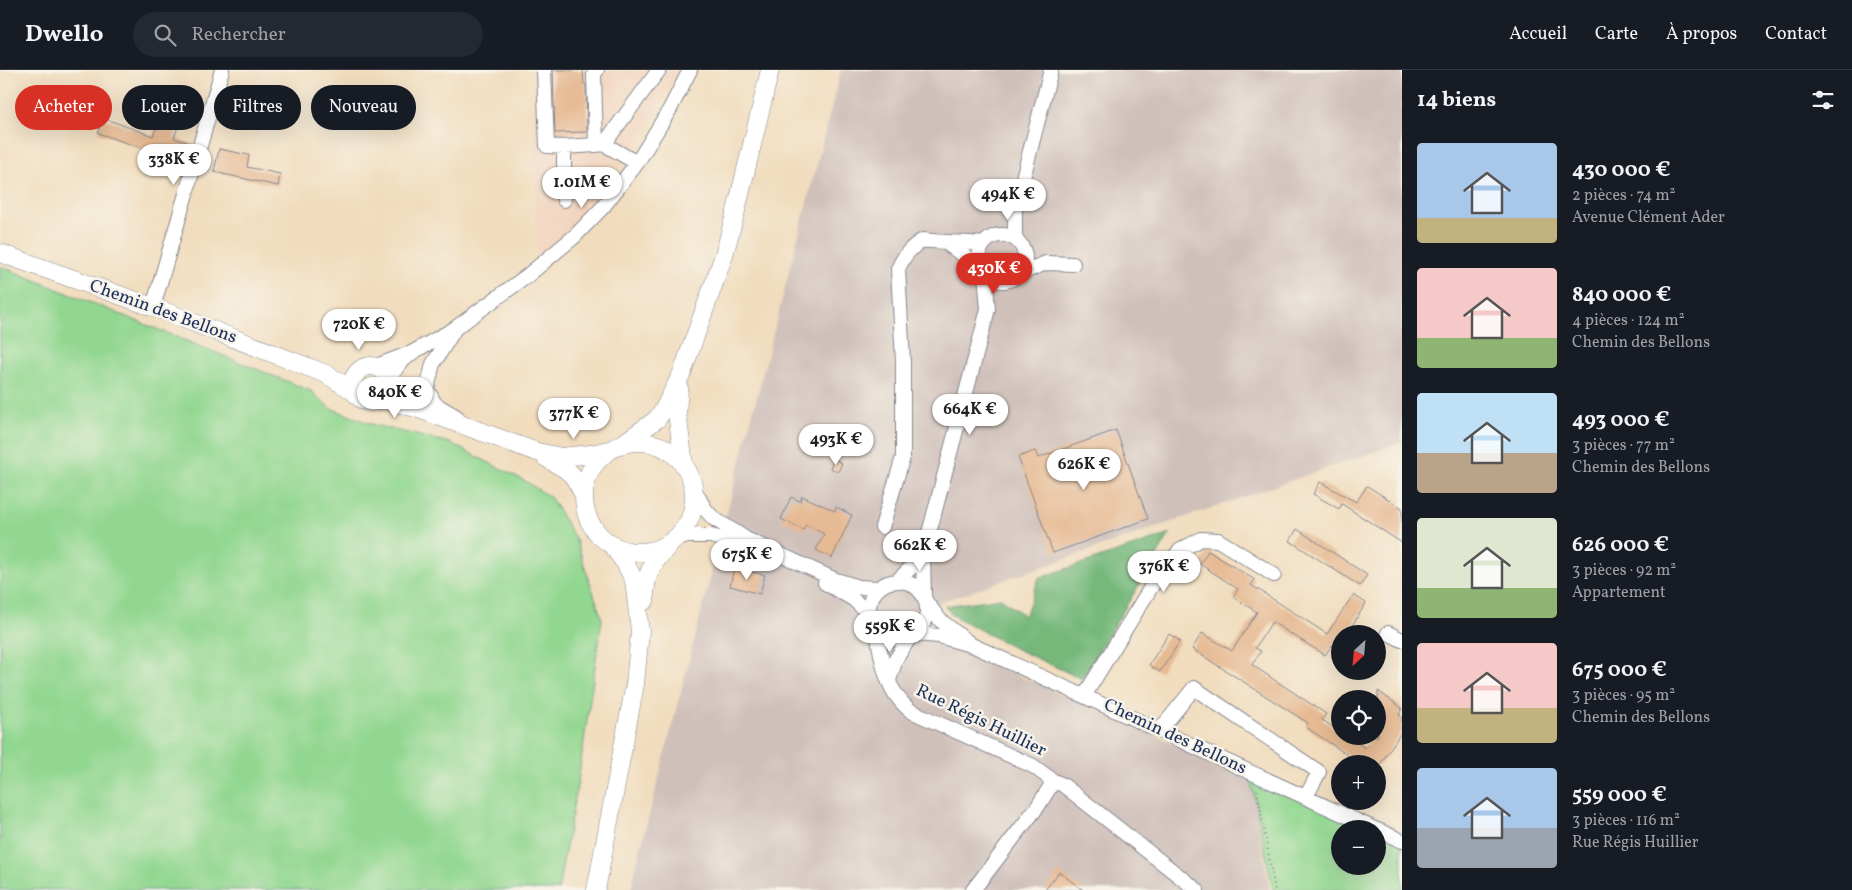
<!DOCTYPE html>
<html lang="fr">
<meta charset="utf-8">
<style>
:root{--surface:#171b24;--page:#242831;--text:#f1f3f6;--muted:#9ea1a6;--line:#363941;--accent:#d93025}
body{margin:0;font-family:Vollkorn,serif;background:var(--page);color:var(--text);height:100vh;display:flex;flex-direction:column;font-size:19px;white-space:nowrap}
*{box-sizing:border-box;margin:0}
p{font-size:16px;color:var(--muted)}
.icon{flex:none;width:28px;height:28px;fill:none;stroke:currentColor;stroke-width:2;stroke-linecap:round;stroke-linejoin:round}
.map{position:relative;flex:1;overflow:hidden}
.details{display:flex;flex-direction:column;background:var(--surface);width:450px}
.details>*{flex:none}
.hud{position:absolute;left:15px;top:15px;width:475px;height:45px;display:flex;gap:10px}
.needle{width:32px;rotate:206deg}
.buttons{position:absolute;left:1331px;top:555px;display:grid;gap:10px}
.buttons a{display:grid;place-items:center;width:55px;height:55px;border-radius:50%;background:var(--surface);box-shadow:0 5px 20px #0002;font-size:25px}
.price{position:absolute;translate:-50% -42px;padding:0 11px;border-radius:18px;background:#fff;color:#222;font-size:16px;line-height:32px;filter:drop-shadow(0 1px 2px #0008)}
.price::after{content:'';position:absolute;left:50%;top:30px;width:15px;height:11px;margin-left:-8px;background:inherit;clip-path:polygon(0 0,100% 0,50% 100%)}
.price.current{background:var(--accent);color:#fff}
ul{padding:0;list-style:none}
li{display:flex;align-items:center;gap:15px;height:125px;padding:0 15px}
li span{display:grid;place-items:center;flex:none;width:140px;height:100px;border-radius:5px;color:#555}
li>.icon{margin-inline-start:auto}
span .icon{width:60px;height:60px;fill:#fffc;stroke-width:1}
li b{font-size:21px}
h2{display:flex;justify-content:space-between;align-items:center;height:60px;padding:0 15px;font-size:21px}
.pill{padding:0 18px;border-radius:22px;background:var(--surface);box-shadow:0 5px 20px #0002;font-size:18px;line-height:45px}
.pill.current{background:var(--accent);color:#fff}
header{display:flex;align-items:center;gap:30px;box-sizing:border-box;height:70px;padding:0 25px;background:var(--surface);border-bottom:1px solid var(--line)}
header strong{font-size:24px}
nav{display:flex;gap:28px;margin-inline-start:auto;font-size:18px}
.search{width:350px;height:45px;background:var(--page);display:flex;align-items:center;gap:12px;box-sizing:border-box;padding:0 18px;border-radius:28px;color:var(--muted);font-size:19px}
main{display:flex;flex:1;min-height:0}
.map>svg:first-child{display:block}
.built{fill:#f2d4be}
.industrial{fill:#cfc0ba}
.green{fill:#92d790;stroke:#568377}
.forest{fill:#75b87a;stroke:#48746c}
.building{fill:#e6ba93}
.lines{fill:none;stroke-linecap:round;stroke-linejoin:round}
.minor-casing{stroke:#86868e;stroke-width:16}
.major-casing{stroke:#86868e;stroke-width:19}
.path{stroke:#86868e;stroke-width:2;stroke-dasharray:1 4;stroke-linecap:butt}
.minor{stroke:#fff;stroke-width:14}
.major{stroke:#fff;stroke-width:18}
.labels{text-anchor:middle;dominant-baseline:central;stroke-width:5;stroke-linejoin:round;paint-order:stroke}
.street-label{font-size:18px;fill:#1b2f5e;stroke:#f7f3e8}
</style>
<header>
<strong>Dwello</strong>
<div class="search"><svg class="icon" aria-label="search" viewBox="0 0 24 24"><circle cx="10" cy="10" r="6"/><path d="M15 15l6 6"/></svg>Rechercher</div>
<nav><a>Accueil</a><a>Carte</a><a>À propos</a><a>Contact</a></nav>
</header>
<main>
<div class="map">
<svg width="1402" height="820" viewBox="0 0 1402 820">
<rect width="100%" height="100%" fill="#f7f3e8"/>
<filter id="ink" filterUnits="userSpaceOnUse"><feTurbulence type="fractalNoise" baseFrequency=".02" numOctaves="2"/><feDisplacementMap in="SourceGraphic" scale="10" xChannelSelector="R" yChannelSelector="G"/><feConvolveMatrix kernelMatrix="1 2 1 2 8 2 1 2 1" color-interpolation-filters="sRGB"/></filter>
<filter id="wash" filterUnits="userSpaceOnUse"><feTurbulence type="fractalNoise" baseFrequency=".0096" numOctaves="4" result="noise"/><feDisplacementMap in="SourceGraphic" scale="20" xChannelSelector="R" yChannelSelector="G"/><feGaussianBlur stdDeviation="1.12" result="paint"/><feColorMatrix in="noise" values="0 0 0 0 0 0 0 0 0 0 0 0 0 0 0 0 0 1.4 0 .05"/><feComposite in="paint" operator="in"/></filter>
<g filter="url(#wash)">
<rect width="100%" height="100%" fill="#f1ddbe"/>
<path class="built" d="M533,0h146l-45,79 -50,69 -48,39z"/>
<path class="industrial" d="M841,0h561v372l-464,161 -6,35 318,138 20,114h-639l5,-24z"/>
<path class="green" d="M0,196l311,125 19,17 44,17 76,18 77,39 24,16 25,42 26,79 -23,156 -21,115h-558z
M1250,706l121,53h-31v37h38v-35l24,11v48h-129z"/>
<path class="forest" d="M1170,464l-88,145 -70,-32 -60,-32 -7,-9 56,-8 24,18 14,-38z"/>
<g id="blocks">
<path class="building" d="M553,0h30l1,14h2l1,48 -32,1z
M171,26l16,5 -13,37 16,5 -4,15 -18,-5 -1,4 -69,-24 5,-15 50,18 7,-18 6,-5z
M219,79l30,6 -2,12 33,7 -2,12 -64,-14z
M1116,360l32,89 -95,34 -35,-96 17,-6 3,7z
M834,389l8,4 -4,9 -8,-4z
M1320,412l36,20 11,-16 35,22v35l-60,-39 -3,5 -26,-15z
M802,426l33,15 1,-4 16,8 -20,43 -16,-8 8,-16 -18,-9 -3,5 -22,-11 10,-22 9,4z
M1297,459l70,46 -7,11 -70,-45z
M1208,481l47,29 -4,5 76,49 26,-39 13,8 -19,31h-7v16l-8,-5 -7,10 -53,-33 -17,26 6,3 -9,14 74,49 -4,6 18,12v4h7l18,12 8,-12h5v-6l6,-11 -6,-5v-23l24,17 -3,7 3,2v14l-23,35 -12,-7 -3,5h-3l-55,-37 2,-4 -116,-74 10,-16 30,18 25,-39 -24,-15 5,-8 -38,-25z
M734,498l31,7 -5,19 -30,-8z
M1169,564l11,7 -20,31 -11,-7z
M1059,802l24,18h-38z"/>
</g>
</g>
<g filter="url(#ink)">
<use href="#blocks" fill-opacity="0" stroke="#86868e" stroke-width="1"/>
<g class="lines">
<g class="minor-casing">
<path id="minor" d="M544,0l3,76 17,1
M597,0l-3,4 2,71 8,-1
M637,93l-33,-19 55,-74
M564,130v-53l32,-2
M979 188a23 23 0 1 1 46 0a23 23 0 1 1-46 0Z
M1015,169v-30l36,-139
M946,173l34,24
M1021,203l25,-10 27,1
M153,237l69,-237
M454,260l-21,34 -6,25 8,15 22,13
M376,296l32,-12
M389,308l12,-16 12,-10 41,-23 73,-53 48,-40 28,-29 34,-44 33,-54 20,-39
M694,419l11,20 8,9 33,21 90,41 23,7 19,1
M882,457l21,-70v-96l-5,-92c6,-14 13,-22 25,-29 21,3 40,2 60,4
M679,466h32l33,9
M898,510l25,-24
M869 540a29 29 0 1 1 58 0a29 29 0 1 1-58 0Z
M825,513l28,16 16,15
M924,525l-1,-39 65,-247 -3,-35
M927,533l13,17 29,23
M877,560c4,30 9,62 34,81l122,55 19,14 -2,7 -12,19 -65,84
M1388,563l14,7
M915,564l24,2 35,10 401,183
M889,610l7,-21 14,-22
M1084,626l69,-112 26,-33 22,-12 17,1 56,35
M1160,660l34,-42 125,84 -13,25
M1052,710l11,5 134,105
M1378,760l24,11"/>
</g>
<g class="major-casing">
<path id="major" d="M0,183l153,54 173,67 29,18
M353 314a18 18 0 1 1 36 0a18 18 0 1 1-36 0Z
M679,318l-2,25 7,51
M382,329l34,9 121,44 25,5 29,-3 18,-4
M584 427a55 55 0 1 1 110 0a55 55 0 1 1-110 0Z
M621,375l36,-26 7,-10 18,-36 42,-118 12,-44 34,-141
M546,388c23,13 26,12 38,38
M645,531c0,-28 6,-36 24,-56
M596,820l39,-206 5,-53 -6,-51 -9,-17 -13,-18"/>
</g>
<path class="path" d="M1257,720l18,100"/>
<use href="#minor" class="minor"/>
<use href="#major" class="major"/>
</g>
</g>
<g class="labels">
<g class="street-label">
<text transform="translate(163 242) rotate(20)">Chemin des Bellons</text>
<text transform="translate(981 651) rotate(26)">Rue Régis Huillier</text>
<text transform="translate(1175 667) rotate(25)">Chemin des Bellons</text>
</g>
</g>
</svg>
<div class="buttons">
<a><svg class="needle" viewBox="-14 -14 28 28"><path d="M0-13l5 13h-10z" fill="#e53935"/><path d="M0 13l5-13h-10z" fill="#9ea1a6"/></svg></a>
<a><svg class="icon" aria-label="locate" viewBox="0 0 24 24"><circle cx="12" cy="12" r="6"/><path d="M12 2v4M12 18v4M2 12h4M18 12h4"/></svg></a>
<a>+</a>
<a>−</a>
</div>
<b class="price" style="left:174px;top:116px">338K €</b>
<b class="price" style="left:582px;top:139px">1.01M €</b>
<b class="price" style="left:1008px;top:151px">494K €</b>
<b class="price current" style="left:994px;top:225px">430K €</b>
<b class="price" style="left:359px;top:281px">720K €</b>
<b class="price" style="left:395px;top:349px">840K €</b>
<b class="price" style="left:970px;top:366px">664K €</b>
<b class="price" style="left:574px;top:370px">377K €</b>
<b class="price" style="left:836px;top:396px">493K €</b>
<b class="price" style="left:1084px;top:421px">626K €</b>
<b class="price" style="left:920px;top:502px">662K €</b>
<b class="price" style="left:747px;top:511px">675K €</b>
<b class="price" style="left:1164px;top:523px">376K €</b>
<b class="price" style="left:890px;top:583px">559K €</b>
<div class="hud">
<a class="pill current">Acheter</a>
<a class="pill">Louer</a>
<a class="pill">Filtres</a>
<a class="pill">Nouveau</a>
</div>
</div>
<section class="details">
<h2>14 biens<svg class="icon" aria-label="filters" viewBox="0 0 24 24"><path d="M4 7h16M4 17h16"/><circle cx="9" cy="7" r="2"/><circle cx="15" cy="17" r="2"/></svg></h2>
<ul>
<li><span style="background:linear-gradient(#a9c7e8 75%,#c2b280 0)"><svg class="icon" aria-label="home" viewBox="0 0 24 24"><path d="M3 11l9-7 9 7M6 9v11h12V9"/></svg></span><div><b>430 000 €</b><p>2 pièces · 74 m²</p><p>Avenue Clément Ader</p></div></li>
<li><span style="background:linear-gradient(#f6c9c9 70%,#8fb573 0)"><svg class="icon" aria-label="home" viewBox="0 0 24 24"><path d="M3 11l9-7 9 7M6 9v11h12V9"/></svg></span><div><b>840 000 €</b><p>4 pièces · 124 m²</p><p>Chemin des Bellons</p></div></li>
<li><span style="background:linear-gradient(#bfe0f5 60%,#b9a48a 0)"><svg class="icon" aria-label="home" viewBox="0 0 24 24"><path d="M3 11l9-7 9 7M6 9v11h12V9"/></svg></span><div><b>493 000 €</b><p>3 pièces · 77 m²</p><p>Chemin des Bellons</p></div></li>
<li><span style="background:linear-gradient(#dfe7d0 70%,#8fb573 0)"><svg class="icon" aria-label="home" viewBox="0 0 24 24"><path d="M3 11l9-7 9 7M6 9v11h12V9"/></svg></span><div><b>626 000 €</b><p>3 pièces · 92 m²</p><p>Appartement</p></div></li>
<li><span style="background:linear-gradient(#f6c9c9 65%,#c2b280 0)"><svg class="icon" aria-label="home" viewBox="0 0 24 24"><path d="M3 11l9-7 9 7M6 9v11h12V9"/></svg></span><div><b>675 000 €</b><p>3 pièces · 95 m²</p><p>Chemin des Bellons</p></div></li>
<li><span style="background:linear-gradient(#a9c7e8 60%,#9aa5b1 0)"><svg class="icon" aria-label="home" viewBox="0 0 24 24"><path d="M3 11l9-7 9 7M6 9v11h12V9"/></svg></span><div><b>559 000 €</b><p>3 pièces · 116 m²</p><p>Rue Régis Huillier</p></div></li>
</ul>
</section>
</main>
